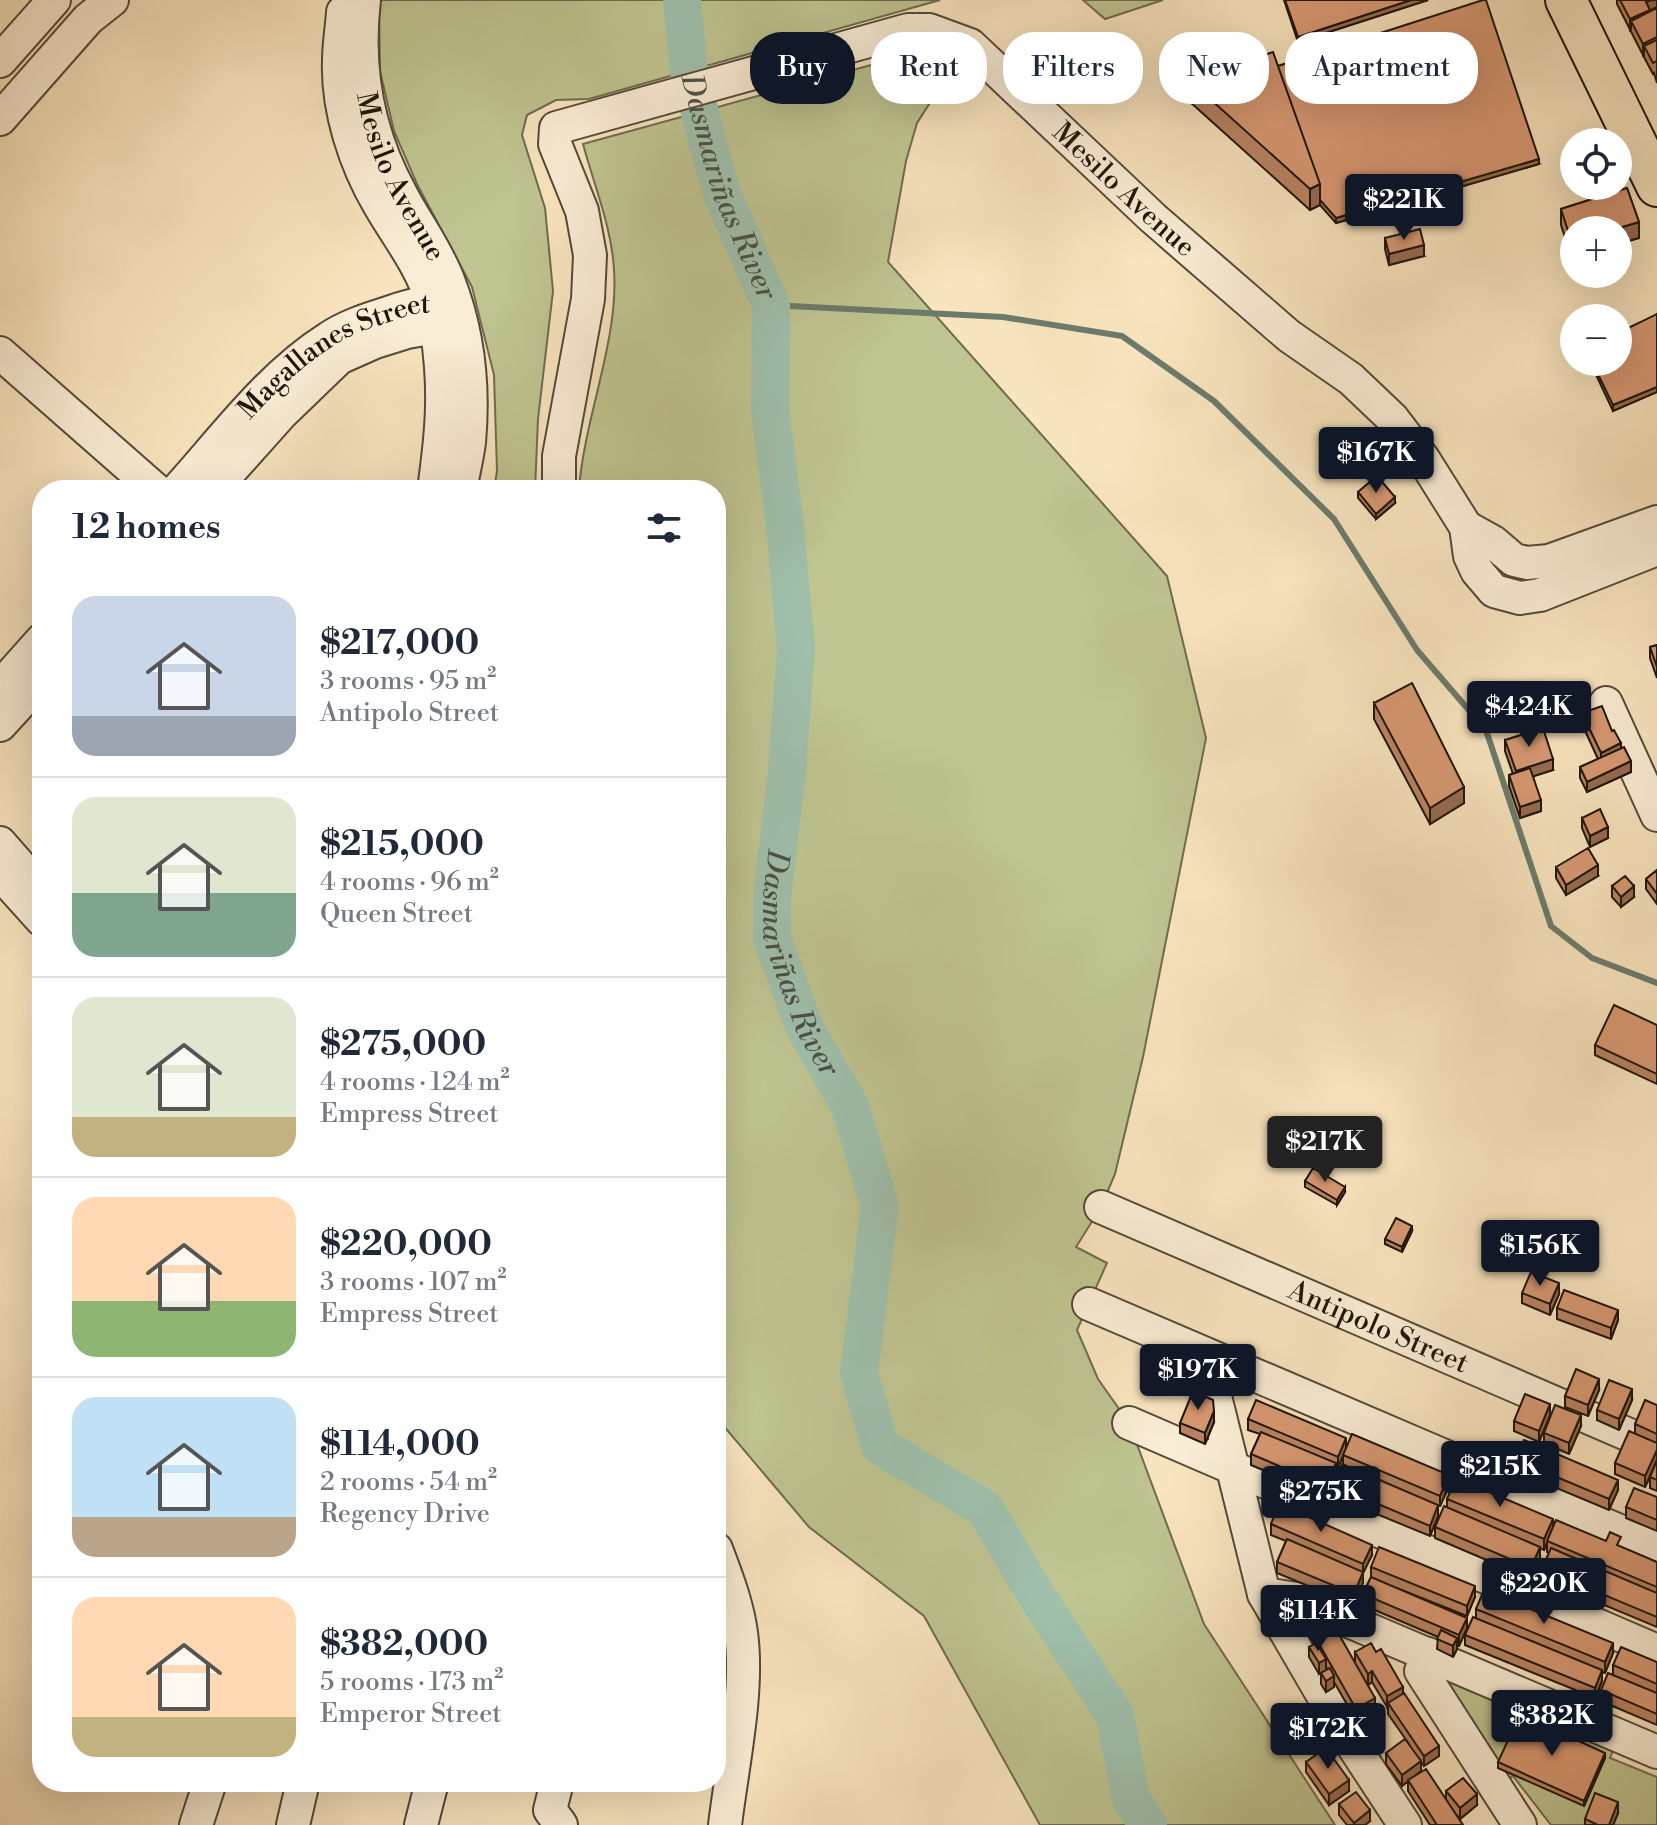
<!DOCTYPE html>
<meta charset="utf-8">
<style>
:root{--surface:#fff;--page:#f6f6f7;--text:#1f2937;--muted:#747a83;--line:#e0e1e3;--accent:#111827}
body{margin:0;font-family:"Libre Bodoni",serif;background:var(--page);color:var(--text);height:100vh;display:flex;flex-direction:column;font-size:30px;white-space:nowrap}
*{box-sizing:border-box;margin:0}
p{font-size:26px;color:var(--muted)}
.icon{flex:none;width:44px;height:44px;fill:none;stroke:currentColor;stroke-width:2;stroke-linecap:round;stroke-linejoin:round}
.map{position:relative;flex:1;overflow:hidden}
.drawer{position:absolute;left:32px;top:480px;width:694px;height:1312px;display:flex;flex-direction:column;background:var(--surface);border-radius:32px;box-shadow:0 8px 32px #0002}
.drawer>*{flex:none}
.top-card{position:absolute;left:750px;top:32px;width:760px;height:72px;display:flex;gap:16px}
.buttons{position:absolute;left:1560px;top:128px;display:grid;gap:16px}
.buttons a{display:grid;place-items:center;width:72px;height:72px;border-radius:50%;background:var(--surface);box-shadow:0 8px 32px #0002;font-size:40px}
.price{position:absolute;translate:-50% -68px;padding:0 18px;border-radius:8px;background:var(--accent);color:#fff;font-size:26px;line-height:52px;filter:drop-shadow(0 2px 4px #0008)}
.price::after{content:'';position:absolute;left:50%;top:48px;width:24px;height:18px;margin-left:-12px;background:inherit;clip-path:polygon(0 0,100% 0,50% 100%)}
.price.on{background:#222;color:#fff}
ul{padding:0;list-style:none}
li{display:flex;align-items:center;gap:24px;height:200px;padding:0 40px}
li+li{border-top:2px solid var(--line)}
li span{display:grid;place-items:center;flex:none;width:224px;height:160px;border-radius:24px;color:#555}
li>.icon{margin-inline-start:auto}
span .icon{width:96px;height:96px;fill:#fffc;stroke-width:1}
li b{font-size:34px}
h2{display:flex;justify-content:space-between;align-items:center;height:96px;padding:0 40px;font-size:34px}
.pill{padding:0 28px;border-radius:32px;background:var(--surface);box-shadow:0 8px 32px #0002;font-size:28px;line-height:72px}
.pill.on{background:var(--accent);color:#fff}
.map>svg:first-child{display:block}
.green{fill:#bfc490;stroke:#6e6c4e;stroke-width:2}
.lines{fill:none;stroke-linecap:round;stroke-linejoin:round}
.stream{stroke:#6b7b6b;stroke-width:6}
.river{stroke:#9fbfab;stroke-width:38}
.minor-casing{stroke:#544938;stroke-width:36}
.major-casing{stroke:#1e150c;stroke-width:44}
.minor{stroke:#faedd5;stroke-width:32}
.major{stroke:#f8e4be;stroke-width:40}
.wall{fill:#b98362;stroke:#1e150c;stroke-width:2}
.shaded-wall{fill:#966a50;stroke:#1e150c;stroke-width:2}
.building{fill:#d79872;stroke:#1e150c;stroke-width:2}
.labels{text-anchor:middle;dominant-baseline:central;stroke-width:6;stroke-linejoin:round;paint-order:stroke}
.street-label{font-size:28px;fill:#1e150c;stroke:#faedd5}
.water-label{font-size:30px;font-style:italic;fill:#4b5044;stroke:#faedd5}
</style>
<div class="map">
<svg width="1657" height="1825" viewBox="0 0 1657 1825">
<rect width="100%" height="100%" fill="#f8e4be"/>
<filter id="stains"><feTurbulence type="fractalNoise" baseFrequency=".0025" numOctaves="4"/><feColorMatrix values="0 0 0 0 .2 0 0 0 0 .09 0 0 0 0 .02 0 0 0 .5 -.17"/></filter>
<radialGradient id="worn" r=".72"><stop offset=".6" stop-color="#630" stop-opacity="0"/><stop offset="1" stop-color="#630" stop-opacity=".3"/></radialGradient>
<path class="green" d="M379,0h561l-351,99 -33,1 -29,15 -5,20 23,73 8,83 -15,128 -3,71h-41l3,-19 -3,-96 -22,-88 -55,-103 -23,-53 -14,-60z
M1083,0h80l-58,19z
M900,57l37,35 -20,31 -11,38 -18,101 279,314 39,162 -63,319 -28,117 -14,33 -25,40 31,16 -30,67 21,49 31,44 75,201 131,201h-295l-116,-209 -115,-89 -93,-110v-927h-137c5,-72 40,-150 35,-220 -2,-42 -20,-85 -31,-126z
M1447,1679l169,64 -6,15 47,19v48h-106l-38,-49 -11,8 -55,-96z"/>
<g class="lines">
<path class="stream" d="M771,305l232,12 119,19 92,65 120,118 83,131 69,80 65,196 41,32 65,25"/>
<path class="river" id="s1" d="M682,0l7,71 23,88 10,35 49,111 -1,104 15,117 11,122 -9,123 -15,126v41l33,91 45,77 30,100 -21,167 21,73 105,63 52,88 78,118 16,84 17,26"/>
<g class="minor-casing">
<g id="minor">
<path id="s2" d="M364,0c-8,68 4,134 37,194 15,29 35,55 47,86 20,51 26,107 21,162 -2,16 -6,32 -9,48"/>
<path d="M343,12c-1,16 -4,32 -4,48 -2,49 16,104 41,146 18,31 42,61 52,96 3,10 3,21 5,30 9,58 5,101 -3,158"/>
<path d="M0,61l54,-61"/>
<path d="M0,119l88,-100 24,-19"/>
<path d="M0,353l156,137"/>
<path id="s3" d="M177,490c47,-52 92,-114 152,-152 16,-11 37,-18 56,-24 26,-9 40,-15 65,-5"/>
<path d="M213,490l68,-76 58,-56 36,-16 32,-10 29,-5 16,-11"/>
<path id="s4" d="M559,490v-34l29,-157 2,-44 -8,-44 -27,-67 1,-16 352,-98h21l41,15 183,173 136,118 62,43 41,39 32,42 42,67 4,29 7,15 17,20 26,7 20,-3 117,-46"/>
<path d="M1466,527l27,15 21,18 13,3 22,-2 108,-39"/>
<path d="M0,687l42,-47"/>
<path d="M1606,703l51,112"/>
<path d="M0,725l42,-46"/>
<path d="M0,843l42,48"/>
<path d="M5,879l37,41"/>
<path id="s5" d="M1101,1207l556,240"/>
<path d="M1089,1304l568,243"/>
<path d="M1205,1356l59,238 82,141 59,90"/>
<path d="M1129,1423l528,228"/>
<path d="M716,1549c10,27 21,54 25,84 8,58 -9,133 -16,192"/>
<path d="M1264,1594l33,5 360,153"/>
<path d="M1428,1654l-7,17 99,154"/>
<path d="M557,1782l-7,28 11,15"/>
<path d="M196,1825l14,-43"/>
<path d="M293,1825l10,-43"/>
<path d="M421,1825l11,-43"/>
</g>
</g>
<g class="major-casing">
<path id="major" d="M1566,0l91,186"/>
</g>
<use href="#minor" class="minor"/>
<use href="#major" class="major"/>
</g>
<path class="wall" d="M1284,0h144l-130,42z
M1617,0h40v83l-3,-10 -1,1 -9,-17v-3l-1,1 -26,-51z
M1278,66l261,98 -203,59 -16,-18 -10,5 -121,-109v-21z
M1627,188l12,34v16l-21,6v-14h-44v28l-2,1 -11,-34v-16z
M1385,238l39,18 -35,9 -4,-16z
M1657,314v78l-44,19 -23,-49h28z
M1358,492l37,11 -19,16 -18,-21z
M1657,645v33l-7,-20v-11z
M1374,703l90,100 -34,21 -56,-105z
M1582,713l30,18 19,41 -44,20 -7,-14v-11l18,-8 -16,-35z
M1505,740l48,30 -20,6 8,35 -21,7 -11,-32v-11l4,-1 -8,-23z
M1582,818l26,20 -18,9 -8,-19z
M1556,867l42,9 -32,19 -10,-17z
M1657,870v34l-11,-15v-10z
M1612,886l22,11 -13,10 -9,-10z
M1657,1025v59l-62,-29v-10z
M1305,1181l40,11 -8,13 -32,-18z
M1412,1231l-10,21 -17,-8v-5z
M1522,1293l37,1 -9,21 -28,-12z
M1557,1308l61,12 -7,19 -54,-20z
M1599,1390l-11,26 -23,-9v-11z
M1632,1400l-13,30 -22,-10v-10z
M1657,1405v86l-7,-3v-11l-5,10 -30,-13v-11l20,-29v-10z
M1550,1415l-11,27 -25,-11v-10z
M1248,1419l98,29 103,38 -9,20h-2v10l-8,20 -97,-40v-11l10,-20v-9l-5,11 -2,-1v8l-10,23 -75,-32v-11l9,-20 -12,-4z
M1214,1422l-9,22 -25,-11v-10z
M1581,1426l-12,28 -25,-11v-10z
M1516,1460l102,30 -9,20 -93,-39z
M1657,1497v34l-31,-13v-11z
M1447,1499l174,48 36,15v65l-115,-48v-10l7,-16 -2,-1v-10l-3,8 -4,-2v10l-9,21 -96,-41v-11l12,-19z
M1271,1524l101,31 -9,18v9l-9,23 -77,-32v-11l9,-21 -15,-6z
M1371,1567l104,30 -8,19 -68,-27 68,39 -8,18 -2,-1v4l-4,8 -16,-8 1,-12 -75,-32v-11l8,-17z
M1476,1609l137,44 -8,20 -3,-1v9l-7,17 -130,-53v-10l11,-16z
M1318,1642l37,20v-10l48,41 36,63 -15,10 -3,-4v9l25,29v-9l31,14 -17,14 -6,-7 9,13h-33l-22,-34v-10l-6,5 -16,-22v-11l23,-9 -21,-30v-8l-1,1 -15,-25 -4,3 7,24 -19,11 -22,-38v5l-8,5 -5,-8v-11l6,-4 -1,-3v4l-7,4 -10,-17v-10l9,-1z
M1657,1662v63l-56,-24v-11l12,-15v-10z
M1605,1758l-21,48 -86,-38v-6z
M1306,1762l43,29 -20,14 -23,-33z
M1339,1804l31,17 -5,4h-18l-8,-10z
M1618,1813l-5,12h-28v-6z"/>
<path class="shaded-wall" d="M1411,0h17l-130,42v-5z
M1651,0h6v7l-26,14v8l-1,1v-11l16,-17z
M1657,37v11l-13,-2v8l-1,1v-11z
M1539,159v5l-203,59v-5z
M1320,184v21l-10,5v-21z
M1639,222v16l-21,6v-14h-6z
M1574,242v16l-2,1v-16z
M1424,245v11l-35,9v-11z
M1657,387v5l-44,19v-6z
M1395,497v6l-19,16v-5z
M1621,743v11l-20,10v-11z
M1553,759v11l-37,12v-11z
M1631,761v11l-44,20v-10z
M1464,787v16l-34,21v-16z
M1541,800v11l-21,7v-11z
M1608,827v11l-18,9v-11z
M1598,865v11l-32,19v-10z
M1634,886v11l-13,10v-10z
M1345,1187v5l-8,13v-5z
M1412,1226v5l-10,21v-5z
M1559,1283v11l-9,21v-11z
M1618,1310v10l-7,19v-11z
M1599,1379v11l-11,26v-11z
M1632,1389v11l-13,30v-11z
M1550,1404v11l-11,27v-11z
M1214,1411v11l-9,22v-11z
M1581,1415v11l-12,28v-11z
M1346,1438v11l-8,18v-10z
M1657,1450v10l-12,27v-11z
M1336,1463v11l-10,23v-11z
M1449,1475v11l-9,20v-10z
M1618,1480v10l-9,20v-11z
M1438,1505v11l-8,20v-10z
M1553,1519v10l-9,21v-11z
M1372,1545v10l-9,18v9l-9,23v-11l9,-21v-9z
M1540,1547v11l-9,21v-11z
M1475,1586v11l-8,19v-10z
M1467,1618v10l-8,18v-11z
M1457,1638v11l-4,8v-11z
M1613,1643v10l-8,20v-11z
M1326,1659v11l-7,4v-11z
M1602,1670v11l-7,17v-10z
M1372,1671v11l-4,3v-11z
M1334,1676v11l-8,5v-11z
M1403,1687v10l-15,6v3l-1,1v-11z
M1375,1698v11l-19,11v-11z
M1439,1746v10l-15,10v-10z
M1605,1753v5l-21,48v-5z
M1421,1761v10l-19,15v-11z
M1349,1780v11l-20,14v-11z
M1477,1794v11l-17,14v-11z
M1618,1802v11l-5,12h-4z
M1370,1810v11l-5,4h-11v-2z"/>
<path class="building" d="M1285,0h126l-113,37z
M1483,0h3l53,159 -203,59 -16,-18v-16l-42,-118z
M1620,0h31l-5,2 4,8 -20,9z
M1657,8v29l-14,7 -12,-23z
M1657,40v21l-4,2 -9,-17z
M1273,52l47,132 -10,5 -121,-109z
M1627,188l12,34 -27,8h-38v12l-2,1 -11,-34z
M1420,229l4,16 -35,9 -4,-16z
M1657,314v73l-44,18 -21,-43h26v-29z
M1377,476l18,21 -19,17 -18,-22z
M1657,645v22l-7,-20z
M1412,683l52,104 -34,21 -56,-105z
M1602,706l10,25 2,-1 7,13 -20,10 -19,-40z
M1543,728l10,31 -37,12 -11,-31z
M1624,747l7,14 -44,21 -7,-15z
M1530,768l11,32 -21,7 -11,-32z
M1600,809l8,18 -18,9 -8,-18z
M1588,848l10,17 -32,20 -10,-18z
M1657,870v24l-11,-15z
M1625,876l9,10 -13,11 -9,-11z
M1614,1005l43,20v49l-62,-29z
M1313,1168l32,19 -8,13 -32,-19z
M1396,1218l16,8 -10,21 -17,-8z
M1531,1272l28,11 -9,21 -28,-11z
M1564,1290l54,20 -7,18 -54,-20z
M1576,1369l23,10 -11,26 -23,-9z
M1609,1380l23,9 -13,30 -22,-9z
M1193,1391l20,9 1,11 -9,22 -25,-10z
M1525,1394l25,10 -11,27 -25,-10z
M1256,1400l90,38 -8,19 -90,-38z
M1645,1400l12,5v29l-22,-10z
M1555,1405l26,10 -12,28 -25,-10z
M1629,1431l28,12v7l-12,26 -30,-13z
M1261,1432l75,31 -10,23 -75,-32z
M1352,1434l97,41 -9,21 -97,-41z
M1524,1440l94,40 -9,19 -93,-39z
M1657,1460v20l-7,-3z
M1342,1464l96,41 -8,21 -97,-41z
M1456,1478l97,41 -9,20 -97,-40z
M1634,1488l23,9v23l-31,-13z
M1279,1504l93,41 -9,19 -92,-40z
M1444,1506l96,41 -9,21 -96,-41z
M1556,1520l50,21 4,-9 11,5 -4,8 40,17v25l-110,-46z
M1287,1539l76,33 -9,22 -77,-32z
M1379,1547l96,39 -8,20 -96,-39z
M1551,1548l106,45v24l-115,-48z
M1371,1577l96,41 -8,17 -96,-41z
M1484,1590l129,53 -8,19 -129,-53z
M1473,1617l129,53 -7,18 -130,-53z
M1441,1630l16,8 -4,8 -16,-7z
M1337,1631l38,67 -19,11 -38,-67z
M1316,1643l10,16 -7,4 -10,-16z
M1371,1643l5,9 5,-3 22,38 -16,9 -15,-25 -4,3 -13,-22z
M1621,1647l36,15v22l-44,-19z
M1330,1668l4,8 -8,5 -5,-8z
M1608,1673l49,20v21l-56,-24z
M1404,1693l35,53 -15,10 -36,-53z
M1520,1714l85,39 -21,48 -86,-39z
M1405,1739l16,22 -19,14 -16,-22z
M1326,1748l23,32 -20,14 -23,-32z
M1426,1769l37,56h-26l-29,-45z
M1463,1778l14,16 -17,14 -14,-17z
M1356,1792l14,18 -16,13 -15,-19z
M1595,1793l23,9 -9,23h-11l-13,-6z"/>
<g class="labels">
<g class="street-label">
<text stroke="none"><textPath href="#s2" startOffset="184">Mesilo Avenue</textPath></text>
<text stroke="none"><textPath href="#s4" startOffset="1012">Mesilo Avenue</textPath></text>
<text stroke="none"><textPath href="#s3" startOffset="212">Magallanes Street</textPath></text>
<text stroke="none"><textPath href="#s5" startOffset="302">Antipolo Street</textPath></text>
</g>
<g class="water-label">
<text stroke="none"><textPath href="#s1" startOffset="194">Dasmariñas River</textPath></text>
<text stroke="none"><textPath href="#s1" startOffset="986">Dasmariñas River</textPath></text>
</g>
</g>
<rect width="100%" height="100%" filter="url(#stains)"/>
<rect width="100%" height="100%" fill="url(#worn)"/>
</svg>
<div class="buttons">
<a><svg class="icon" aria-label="locate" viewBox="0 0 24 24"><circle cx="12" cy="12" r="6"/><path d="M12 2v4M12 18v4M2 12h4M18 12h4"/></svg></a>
<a>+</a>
<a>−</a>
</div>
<b class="price" style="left:1404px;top:242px">$221K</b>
<b class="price" style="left:1376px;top:495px">$167K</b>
<b class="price" style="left:1529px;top:749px">$424K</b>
<b class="price on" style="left:1325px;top:1184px">$217K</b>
<b class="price" style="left:1540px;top:1288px">$156K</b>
<b class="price" style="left:1198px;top:1412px">$197K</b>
<b class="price" style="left:1500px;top:1509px">$215K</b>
<b class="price" style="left:1321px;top:1534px">$275K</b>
<b class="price" style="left:1544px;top:1626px">$220K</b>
<b class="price" style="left:1318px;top:1653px">$114K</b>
<b class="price" style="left:1552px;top:1758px">$382K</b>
<b class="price" style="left:1328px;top:1771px">$172K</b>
<div class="top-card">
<a class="pill on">Buy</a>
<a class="pill">Rent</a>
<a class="pill">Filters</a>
<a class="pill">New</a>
<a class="pill">Apartment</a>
</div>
<section class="drawer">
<h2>12 homes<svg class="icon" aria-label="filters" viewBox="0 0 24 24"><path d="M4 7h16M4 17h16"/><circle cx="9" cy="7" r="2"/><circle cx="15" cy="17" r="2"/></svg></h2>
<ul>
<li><span style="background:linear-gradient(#c9d6e8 75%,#9aa5b1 0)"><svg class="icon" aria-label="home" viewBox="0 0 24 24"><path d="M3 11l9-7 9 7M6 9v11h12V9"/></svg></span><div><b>$217,000</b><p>3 rooms · 95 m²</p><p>Antipolo Street</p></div></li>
<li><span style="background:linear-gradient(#dfe7d0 60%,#7fa58c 0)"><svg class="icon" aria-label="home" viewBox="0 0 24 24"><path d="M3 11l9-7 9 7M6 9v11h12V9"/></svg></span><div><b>$215,000</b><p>4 rooms · 96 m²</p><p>Queen Street</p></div></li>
<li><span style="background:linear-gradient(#dfe7d0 75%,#c2b280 0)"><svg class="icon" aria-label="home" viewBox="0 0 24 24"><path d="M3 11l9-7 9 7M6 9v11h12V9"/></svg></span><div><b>$275,000</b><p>4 rooms · 124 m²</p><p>Empress Street</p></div></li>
<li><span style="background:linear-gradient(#ffd9b3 65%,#8fb573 0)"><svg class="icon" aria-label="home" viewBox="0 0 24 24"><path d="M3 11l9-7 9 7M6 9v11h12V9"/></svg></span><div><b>$220,000</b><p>3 rooms · 107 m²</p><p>Empress Street</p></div></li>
<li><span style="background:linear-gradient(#bfe0f5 75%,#b9a48a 0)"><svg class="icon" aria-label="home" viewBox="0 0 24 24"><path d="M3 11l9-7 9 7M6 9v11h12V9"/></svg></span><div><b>$114,000</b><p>2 rooms · 54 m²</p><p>Regency Drive</p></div></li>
<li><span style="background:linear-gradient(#ffd9b3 75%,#c2b280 0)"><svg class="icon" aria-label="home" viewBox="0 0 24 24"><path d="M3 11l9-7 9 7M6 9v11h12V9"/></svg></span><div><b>$382,000</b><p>5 rooms · 173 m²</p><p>Emperor Street</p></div></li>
</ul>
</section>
</div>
